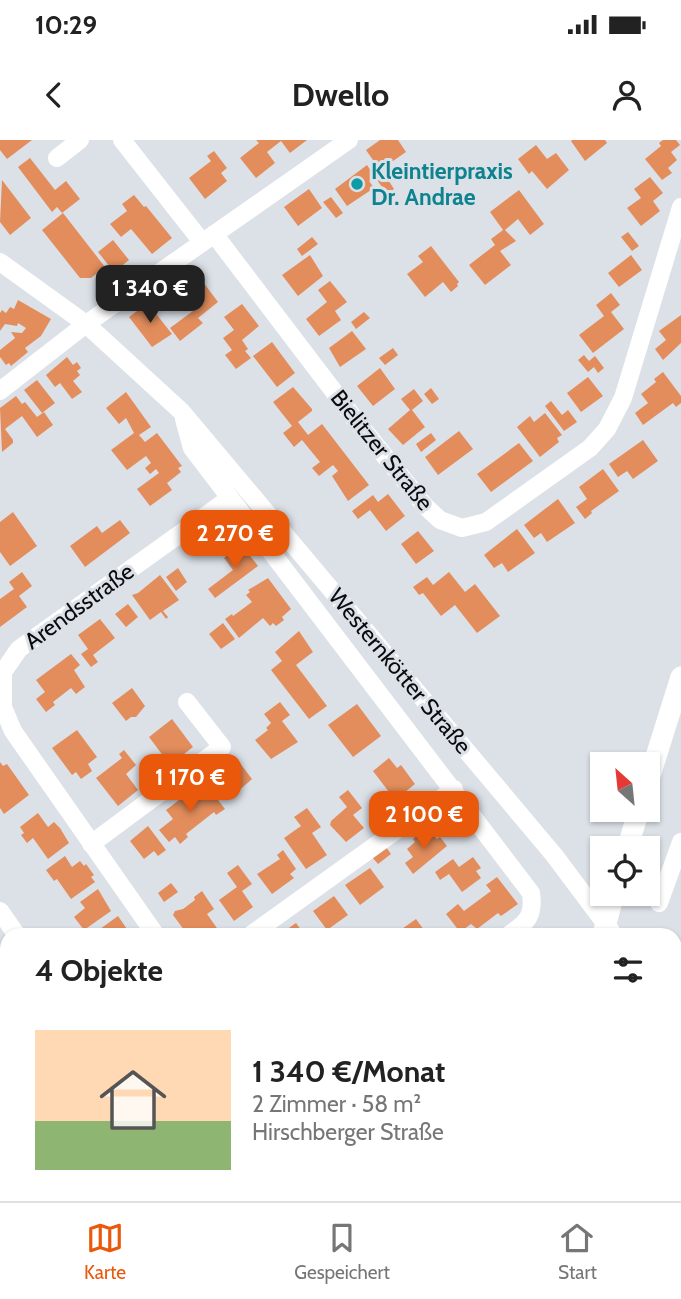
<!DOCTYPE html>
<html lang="de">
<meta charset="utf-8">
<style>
:root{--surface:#fff;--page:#f2f2f2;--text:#222;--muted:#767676;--line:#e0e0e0;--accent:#ea580c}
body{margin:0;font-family:Cabin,sans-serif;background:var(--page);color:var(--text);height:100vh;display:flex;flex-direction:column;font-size:26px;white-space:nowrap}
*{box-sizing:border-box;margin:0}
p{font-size:23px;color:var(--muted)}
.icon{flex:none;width:38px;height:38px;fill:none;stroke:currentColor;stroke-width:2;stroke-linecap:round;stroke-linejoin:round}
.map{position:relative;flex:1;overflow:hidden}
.sheet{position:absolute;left:0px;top:788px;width:682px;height:275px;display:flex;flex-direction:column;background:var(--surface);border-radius:21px 21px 0 0;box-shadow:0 2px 5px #0004}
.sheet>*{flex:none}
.needle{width:46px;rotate:333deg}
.tools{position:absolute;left:590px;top:612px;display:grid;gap:14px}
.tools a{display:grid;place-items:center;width:70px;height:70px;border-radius:0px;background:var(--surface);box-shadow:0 2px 5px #0004;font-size:35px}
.price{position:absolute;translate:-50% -60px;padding:0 16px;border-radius:14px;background:var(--accent);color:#fff;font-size:23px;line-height:46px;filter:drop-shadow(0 2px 4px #0008)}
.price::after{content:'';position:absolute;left:50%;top:42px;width:21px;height:16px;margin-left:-10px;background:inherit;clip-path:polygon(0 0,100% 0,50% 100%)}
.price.selected{background:#222;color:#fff}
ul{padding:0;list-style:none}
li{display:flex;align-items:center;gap:21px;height:175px;padding:0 35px}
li+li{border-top:2px solid var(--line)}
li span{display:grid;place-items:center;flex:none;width:196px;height:140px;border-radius:0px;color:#555}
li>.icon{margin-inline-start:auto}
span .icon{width:84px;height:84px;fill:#fffc;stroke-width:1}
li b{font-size:30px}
h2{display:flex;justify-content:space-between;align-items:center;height:84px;padding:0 35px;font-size:30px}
.status{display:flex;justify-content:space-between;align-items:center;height:49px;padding:0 35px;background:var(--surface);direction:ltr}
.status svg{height:19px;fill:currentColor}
header{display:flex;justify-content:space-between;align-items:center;height:91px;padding:0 35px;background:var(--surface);font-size:32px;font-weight:700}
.menu{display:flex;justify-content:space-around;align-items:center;height:98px;border-top:2px solid var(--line);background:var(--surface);font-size:19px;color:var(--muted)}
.menu a{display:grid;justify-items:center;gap:4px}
.menu .selected{color:var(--accent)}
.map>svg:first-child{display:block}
.industrial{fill:#e9cfd4}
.building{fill:#e38d5c}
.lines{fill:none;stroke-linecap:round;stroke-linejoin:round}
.minor{stroke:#fff;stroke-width:18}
.major{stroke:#fff;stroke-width:21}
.culture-dot{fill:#0f9aa8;stroke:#dce1e8;stroke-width:2.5}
.labels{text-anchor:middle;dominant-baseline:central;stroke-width:6;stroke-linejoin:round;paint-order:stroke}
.culture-label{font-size:23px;font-weight:bold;fill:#0d838f;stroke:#dce1e8;text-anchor:start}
.street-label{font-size:23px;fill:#0a0b0e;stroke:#dce1e8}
</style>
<div class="status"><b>10:29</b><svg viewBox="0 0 49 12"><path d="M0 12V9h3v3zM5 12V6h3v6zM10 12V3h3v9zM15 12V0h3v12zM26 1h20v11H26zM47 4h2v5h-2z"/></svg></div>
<header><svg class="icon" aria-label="back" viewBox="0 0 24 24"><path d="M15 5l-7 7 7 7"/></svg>Dwello<svg class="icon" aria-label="person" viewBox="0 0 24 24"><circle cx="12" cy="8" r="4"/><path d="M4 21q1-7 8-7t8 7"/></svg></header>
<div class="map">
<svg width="681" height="1061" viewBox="0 0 681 1061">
<rect width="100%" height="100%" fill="#dce1e8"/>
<path class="industrial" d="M681,935v126h-54l2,-6h47v-114z"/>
<path class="building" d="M0,0h32l-25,19 -7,-9z
M256,0h51l-17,13 -9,-12 -14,11 8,11 -19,15 -16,-20 19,-15z
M380,0h18l8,12 -26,18 -14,-20z
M572,0h33l2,3 -22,18 -14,-20z
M663,0h13l4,5 -9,7 6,8 -9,8 4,5 -10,7 -17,-21 16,-13 -2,-3z
M536,5l11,14 9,-6 13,17 -22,19 -15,-18 -3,3 -11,-15z
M214,11l13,17 -6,5 6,8 -22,18 -16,-21 22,-17 -4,-5z
M30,18l25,32 11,-9 14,18 -18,14 -5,-6 -5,5 -34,-45z
M367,25l8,12 -6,4 5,7 -27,18 -12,-17z
M385,35l9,14 -7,5 -10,-14z
M650,37l13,16 -10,8 7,10 -19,15 -14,-18 14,-10 -7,-9z
M2,40l29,38 -21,17 -10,-13z
M309,49l13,19 -24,18 -14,-19z
M519,50l25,34 -14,11 -12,-16 -13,11 11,11 -16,10 11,14 -26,20 -16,-20 26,-20 -4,-6 12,-9 -13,-18z
M134,55l10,12 2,-1 26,32 -20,16 -21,-25 -10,8 -11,-13 17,-13 -5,-7z
M331,57l12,16 -7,5 -13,-16z
M63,73l42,54 -14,11h-11l-38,-48z
M628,92l11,14 -7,5 -11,-14z
M312,97l6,7 -16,12 -5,-7z
M113,100l16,20 -15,12 -16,-20z
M431,106l28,36 -2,2 1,2 -7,6 -8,-10 -18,15 -18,-23 16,-12 -5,-6z
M310,115l13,21 -25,20 -16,-21z
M631,115l11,15 -23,17 -11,-14z
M194,130l24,32 -20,16 5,5 -23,18 -10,-13 23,-17 -19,-25z
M330,141l17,21 -12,9 6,9 -22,16 -13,-17 21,-17 -9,-12z
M611,153l9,12 -9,7 13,17 -31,24 -14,-18 25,-19 -8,-11z
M18,160l33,19 -10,17 -16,12 3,4 -17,14 -2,-3 -3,2 -6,-8v-7l15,-12 -4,-6 11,1 4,-5 -8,-5 -1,3 -12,-2 -5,7v-18l2,-3 4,3 4,-6 4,2z
M148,163l4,6 3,-2 3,4 -1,4 15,19 -20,13 -23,-30z
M242,164l17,22 -17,14 6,9 -3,2 6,7 -15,11 -11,-14 7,-5 -9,-12 11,-8 -10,-13z
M364,172l6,6 -14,11 -5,-7z
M681,175v28l-18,17 -8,-11 11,-9 -7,-9z
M352,191l14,18 -26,18 -11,-19z
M272,202l23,31 -18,14 -24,-31z
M393,208l5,7 -13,10 -6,-7z
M584,215l5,6 6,-5 9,12 -6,5 -4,-6 -6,5 -10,-12z
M67,217l6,8 4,-3 4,6 -4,3 3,4 -7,6 9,11 -10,7 -12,-16 -5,4 -9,-12z
M380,228l15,21 -22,17 -16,-20z
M663,232l18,24v7l-5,4 -3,-4 -30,22 -8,-12 13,-10 -7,-9 15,-12 -2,-3z
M588,237l15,19 -22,16 -14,-19z
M37,240l18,23 -13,10 -18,-23z
M293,247l19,22v2l-14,11 10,13 14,-11 47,61 -21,16 -16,-25 6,-5 -5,-6 -14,11 -7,-8 8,-6 -18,-22 -8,7 -11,-14 9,-7 -19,-24z
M431,248l8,11 -7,5 -8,-10z
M414,249l9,12 -11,9 13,17 -22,18 -15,-16 22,-19 -9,-11z
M126,252l25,35 -12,8 6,7 12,-9 25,33 -4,2 3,4 -14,11 5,7 -22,16 -13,-17 22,-16 -3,-4 -6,5 -5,-6 6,-5 -5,-7 -19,14 -16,-20 23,-17 -8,-15 -7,6 -13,-16z
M16,256l6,8 3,-2 12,15 7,-5 9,13 -16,12 -15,-21 -17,13 8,11v3l-11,9 -2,-44z
M551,261l11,14 6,-5 9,12 -13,9 -19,-25z
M545,273l17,22 -5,3 2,4 -19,15 -23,-30 13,-11 4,6z
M459,291l14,18 -35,26 -13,-18z
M431,293l5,7 -15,12 -5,-8z
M643,300l15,21 -25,18 -6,-8 -9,6 -9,-13z
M519,303l14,18 -42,31 -14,-18z
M603,329l16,22 -28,20 1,2 -7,6 -9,-12 11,-8 -8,-12z
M388,354l17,22 -19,15 -16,-21 -12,9 -6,-8 21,-16 5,7z
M558,359l17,24 -28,19 -6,-9 -7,5 -10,-13z
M13,372l24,34 -27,20 -10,-14v-30z
M120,380l10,13 -45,34 -15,-21 27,-20 5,7z
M517,389l18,24 -27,19 -6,-9 -8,5 -10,-13z
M418,391l16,20 -18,13 -15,-20z
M241,404l17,22 -43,32 -7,-9 25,-19 -9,-12z
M178,428l9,14 -11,9 -10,-14z
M22,432l10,14 -13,10 8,11 -27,20v-28l14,-10 -5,-7z
M449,432l16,20 10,-8 25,32 -23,17 -22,-28 -14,11 -18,-23 -4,2 -6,-8 14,-10 6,8z
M160,435l19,25 -16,11 5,6 -2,2 -5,-7 -11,8 -18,-25 6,-2z
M268,438l23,31 -9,8 2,3 -8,6 -3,-3 -3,3 -7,-8 -24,20 -14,-19 7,-5 1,2 19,-14 -6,-7 4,-3 -2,-2z
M128,464l10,13 -12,10 -11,-13z
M100,479l15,19 -22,17 5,7 -7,5 -10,-13 7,-5 -10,-14z
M223,483l12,16 -14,10 -12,-15z
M299,491l14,21 -17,13 31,41 -18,13 -38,-49 11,-9 -7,-9z
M71,514l9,11 -6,5 11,17 -9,7 -5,-6 -18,14 2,3 -9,7 -10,-13 9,-7 -9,-12z
M132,548l13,18 -9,11h-5l-5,4 -14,-18z
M280,562l10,13 -8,6 16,21 -27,17 -16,-19 13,-10 -2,-2 5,-5 -7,-9z
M357,564l24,32 -28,21 -25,-32z
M172,579l21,28 -23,18 -21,-28z
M77,590l20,27 -9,7 4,7 -11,8 -5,-7 -4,3 -20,-27z
M124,610l12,15 -10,9 12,16 -20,16 -22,-28 26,-20 -3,-4z
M236,618l16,21 -24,21 -17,-22 15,-15 2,2z
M389,618l8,10 4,-3 14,19 -20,16 -22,-29z
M0,622l3,4 4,-2 22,31 -25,19 -4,-6z
M196,647l7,9 8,-5 14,18 -9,6 -2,-3 -28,22 2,3 -8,7 -5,-7 -6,5 -10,-12 14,-11 -7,-9z
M348,650l14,18 -9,7 11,13 -18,14 -16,-17 1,-4 16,-14 -8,-10z
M307,668l14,19 -9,6 15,22 -21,14 -22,-31 17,-12 -7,-9z
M38,673l10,14 6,-5 6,6 9,15 -21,16 -15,-21 -6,5 -6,-8 3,-2 -4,-6z
M148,686l18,24 -8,6 -4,-5 -10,8 -14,-18z
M430,691l7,8 3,-2 7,9 -34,28 -8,-11 8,-6 -6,-8 8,-7 -2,-3 6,-5 3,3z
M386,707l5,7 -13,10 -6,-7z
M283,710l13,19 -6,5 4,4 -22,16 -15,-20 23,-15 -3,-4z
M65,716l7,11 8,-6 4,5 2,-2 8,11 -3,2 4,5 -24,17 -14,-20 -3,2 -8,-11z
M473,717l8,11 -5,3 5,7 -19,14 -13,-18 -9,6 -5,-8 18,-13 6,8z
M238,725l14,19 -10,7 11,16 -19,14 -15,-21 18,-13 -10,-14z
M370,728l14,19 -24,18 -15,-20z
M497,737l21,27 -17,12 -3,-3 -21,16 -6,-5 -11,8 -14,-18 12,-10 6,7 27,-20 -5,-6z
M171,743l7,9 -14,10 -6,-9z
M98,749l13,22 -27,19 -10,-13 11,-9 -5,-6z
M202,751l12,18 -7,5 12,17 -5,3h-27l-14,-19 2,-4 8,-2 12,-9 -1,-3z
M334,756l14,19 -21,15 -14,-19z
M118,776l9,13 -2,1 3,4h-24l-4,-5z
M416,779l8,11 -6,4h-10l-2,-2 -5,2 -2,-3z
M296,783l8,11h-24z
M2,819l5,7v44l-7,-10v-40z
M0,1008l7,10v8l-7,5z
M18,1055h16l4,6h-28z
M62,1055h28l3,3 -4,3h-23z
M162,1055h10l4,6h-22z"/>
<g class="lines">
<path class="minor" d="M122,0l80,102
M57,18l23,-18
M214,94l140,184 71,88 15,14 22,8 24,-6 104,-74 17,-19 16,-31 58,-191
M0,122l86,62 96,88 372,443 57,76
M0,251l86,-67 263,-184
M184,279l8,29 339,445c3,22 -3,29 -21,41
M91,704l131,-97 -35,-45
M659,763l22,-61
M0,771l16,23
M155,794l-142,-203 -10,-24v-35l16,-23 211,-151
M252,794l202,-145
M676,880l5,8
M0,939l7,-5
M199,1055l3,6
M134,1061l8,-6
M463,1061l4,-6"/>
<path class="major" d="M648,642l33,-105
M627,709l12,-39
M603,794l11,-40
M533,1061l1,-6"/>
</g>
<circle class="culture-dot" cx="357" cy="44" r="7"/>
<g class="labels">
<g class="culture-label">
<text x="371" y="31">Kleintierpraxis<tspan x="371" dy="26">Dr. Andrae</tspan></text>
</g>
<g class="street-label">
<text transform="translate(382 310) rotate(51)">Bielitzer Straße</text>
<text transform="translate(79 466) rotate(-36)">Arendsstraße</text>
<text transform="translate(400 531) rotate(50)">Westernkötter Straße</text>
</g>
</g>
</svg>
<div class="tools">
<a><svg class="needle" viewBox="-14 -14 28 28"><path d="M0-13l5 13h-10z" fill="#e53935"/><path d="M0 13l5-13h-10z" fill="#767676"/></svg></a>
<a><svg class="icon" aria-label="locate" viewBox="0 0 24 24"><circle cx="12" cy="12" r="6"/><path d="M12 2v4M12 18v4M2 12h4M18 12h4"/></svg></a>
</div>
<b class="price selected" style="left:150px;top:185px">1 340 €</b>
<b class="price" style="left:235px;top:430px">2 270 €</b>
<b class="price" style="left:190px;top:674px">1 170 €</b>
<b class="price" style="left:424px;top:711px">2 100 €</b>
<section class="sheet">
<h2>4 Objekte<svg class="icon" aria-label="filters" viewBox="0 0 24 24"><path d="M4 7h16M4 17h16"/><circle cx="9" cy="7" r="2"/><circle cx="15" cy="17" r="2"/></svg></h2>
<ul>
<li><span style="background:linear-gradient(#ffd9b3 65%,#8fb573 0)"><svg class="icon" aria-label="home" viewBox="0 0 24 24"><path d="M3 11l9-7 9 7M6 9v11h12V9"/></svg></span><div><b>1 340 €/Monat</b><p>2 Zimmer · 58 m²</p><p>Hirschberger Straße</p></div></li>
</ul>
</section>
</div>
<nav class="menu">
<a class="selected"><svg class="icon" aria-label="map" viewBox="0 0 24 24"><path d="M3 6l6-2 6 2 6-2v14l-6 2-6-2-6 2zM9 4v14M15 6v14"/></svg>Karte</a>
<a><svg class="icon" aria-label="saved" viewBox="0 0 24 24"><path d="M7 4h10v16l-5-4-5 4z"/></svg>Gespeichert</a>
<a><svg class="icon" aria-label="home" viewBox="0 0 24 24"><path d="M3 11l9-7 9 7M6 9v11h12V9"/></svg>Start</a>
</nav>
